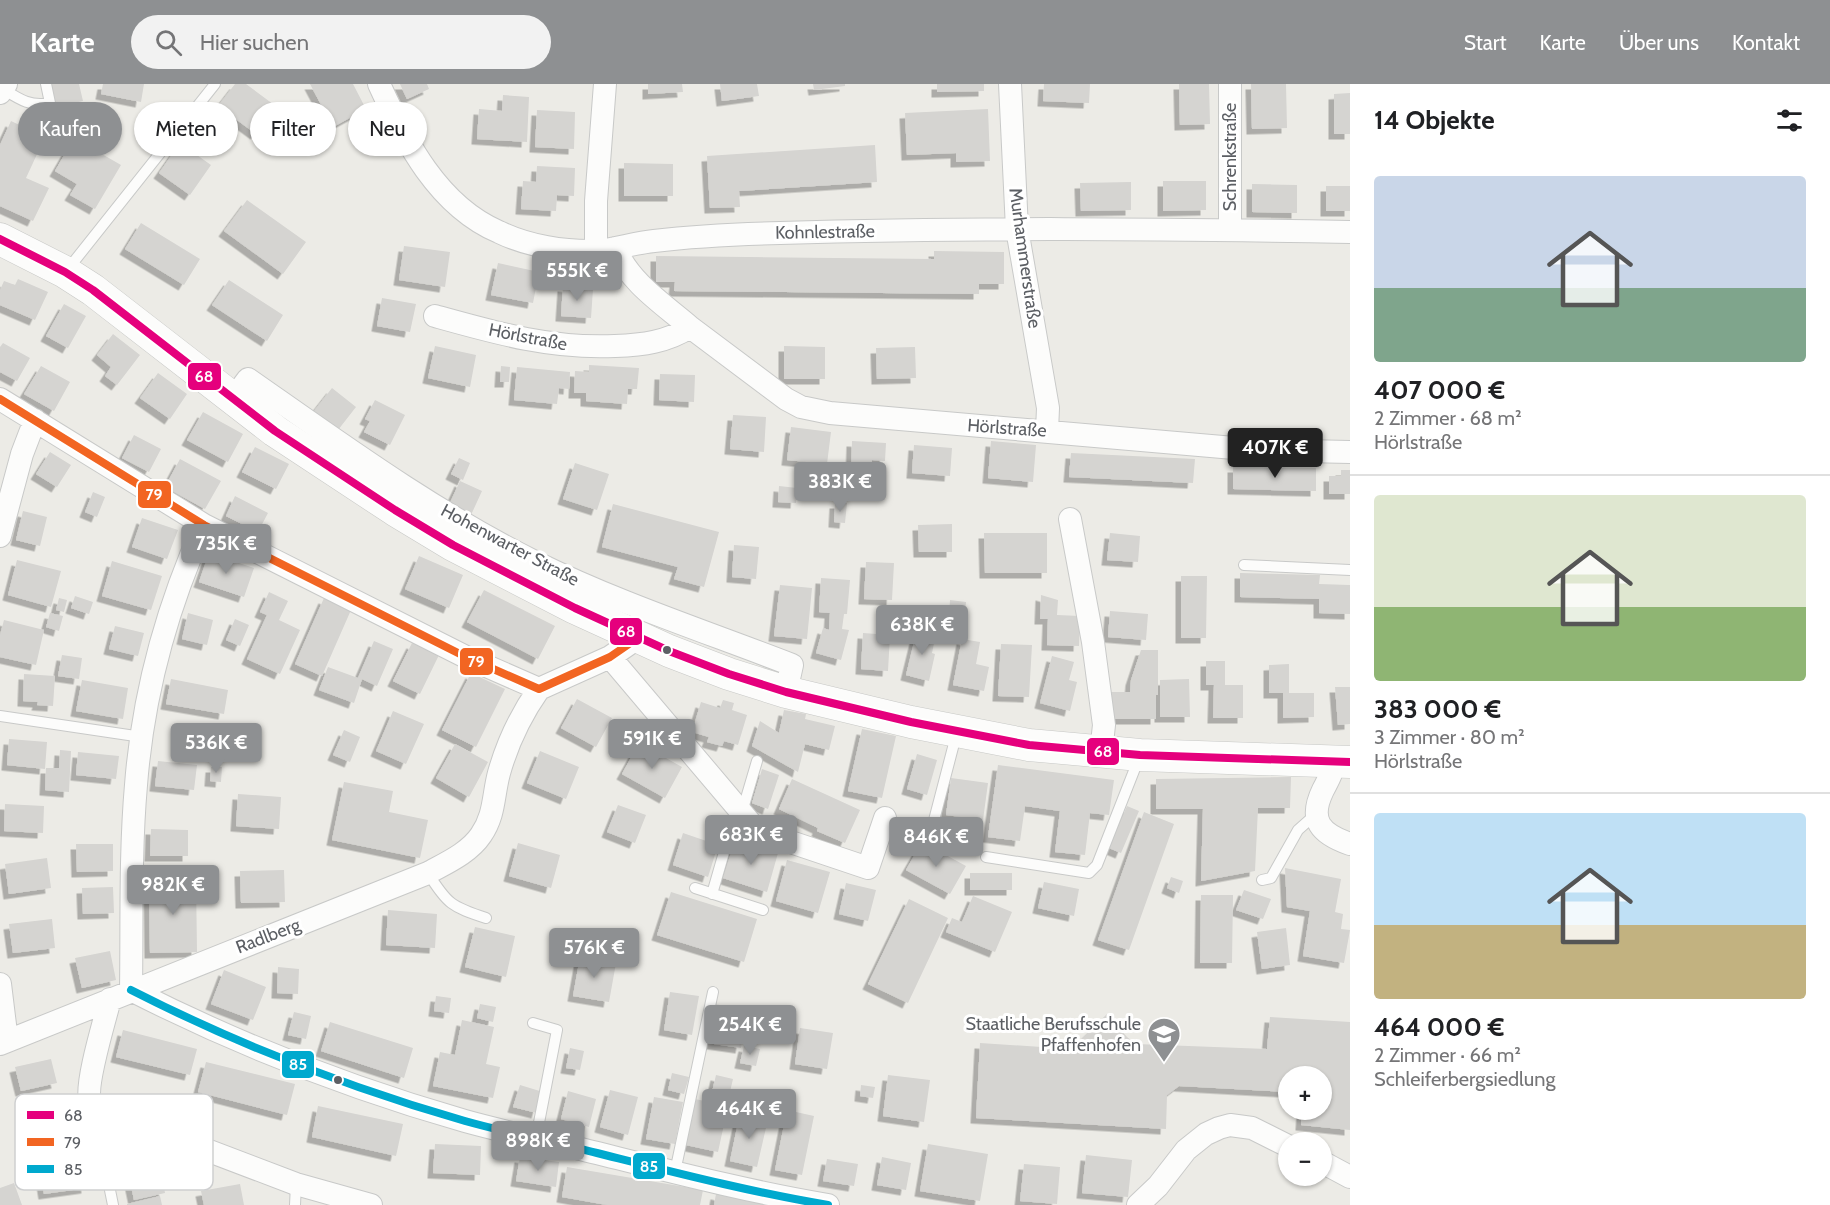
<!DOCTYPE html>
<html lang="de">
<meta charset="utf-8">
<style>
:root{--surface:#fff;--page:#f2f2f2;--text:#202124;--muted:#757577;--line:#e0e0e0;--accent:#8e9092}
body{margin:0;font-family:Cabin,sans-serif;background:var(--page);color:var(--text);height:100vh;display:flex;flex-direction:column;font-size:22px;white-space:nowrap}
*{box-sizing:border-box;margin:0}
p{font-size:20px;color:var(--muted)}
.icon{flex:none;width:33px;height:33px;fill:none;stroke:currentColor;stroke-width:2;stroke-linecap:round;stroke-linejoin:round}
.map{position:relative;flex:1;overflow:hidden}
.panel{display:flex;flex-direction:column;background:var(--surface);width:480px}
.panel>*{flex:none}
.top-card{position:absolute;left:18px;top:18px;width:570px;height:54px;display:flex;gap:12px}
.controls{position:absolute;left:1278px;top:982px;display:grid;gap:12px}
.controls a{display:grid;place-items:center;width:54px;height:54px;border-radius:50%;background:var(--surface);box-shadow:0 2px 4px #0004;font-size:30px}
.price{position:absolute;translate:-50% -51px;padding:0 14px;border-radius:6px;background:var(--accent);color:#fff;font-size:20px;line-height:39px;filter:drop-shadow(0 2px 3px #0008)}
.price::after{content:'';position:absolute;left:50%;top:36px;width:18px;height:14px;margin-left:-9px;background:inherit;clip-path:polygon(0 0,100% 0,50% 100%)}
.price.active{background:#222;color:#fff}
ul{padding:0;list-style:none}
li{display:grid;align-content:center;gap:12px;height:318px;padding:0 24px}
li+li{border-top:2px solid var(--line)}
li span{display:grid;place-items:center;height:186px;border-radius:6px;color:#555}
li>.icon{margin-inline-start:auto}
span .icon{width:108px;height:108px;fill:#fffc;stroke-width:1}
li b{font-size:26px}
h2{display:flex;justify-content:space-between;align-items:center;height:72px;padding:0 24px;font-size:26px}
.tag{padding:0 21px;border-radius:27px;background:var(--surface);box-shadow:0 2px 4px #0004;font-size:21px;line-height:54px}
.tag.active{background:var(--accent);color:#fff}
header{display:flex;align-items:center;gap:36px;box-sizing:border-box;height:84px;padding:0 30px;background:var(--accent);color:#fff}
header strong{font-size:28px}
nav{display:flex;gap:33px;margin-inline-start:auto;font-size:21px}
.search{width:420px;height:54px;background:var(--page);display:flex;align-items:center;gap:15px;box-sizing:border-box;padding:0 21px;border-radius:33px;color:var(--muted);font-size:22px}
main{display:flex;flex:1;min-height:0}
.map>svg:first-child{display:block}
.building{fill:#d5d4d1;filter:url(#shadow)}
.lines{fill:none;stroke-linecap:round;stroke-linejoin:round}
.lane-casing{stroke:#c8c9c8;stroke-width:12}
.street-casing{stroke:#c8c9c8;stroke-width:24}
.secondary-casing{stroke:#c7c8c6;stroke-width:33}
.lane{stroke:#fcfcfb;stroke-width:10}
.street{stroke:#fcfcfb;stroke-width:22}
.secondary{stroke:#fcfcfb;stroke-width:32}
.bus-1-casing{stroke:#fff;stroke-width:12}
.bus-2-casing{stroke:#fff;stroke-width:12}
.bus-3-casing{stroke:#fff;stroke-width:12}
.bus-1{stroke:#e5007d;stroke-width:8}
.bus-2{stroke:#f26522;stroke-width:8}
.bus-3{stroke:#00a9ce;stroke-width:8}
.bus-dot{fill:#5c5f64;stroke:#fff;stroke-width:2}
.labels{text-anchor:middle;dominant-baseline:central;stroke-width:6;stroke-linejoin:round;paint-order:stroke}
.street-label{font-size:18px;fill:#5c5f64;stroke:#fff}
.poi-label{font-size:18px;fill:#5c5f64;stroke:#fff;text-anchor:end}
.key{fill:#fff;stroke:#cecfd0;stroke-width:1.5}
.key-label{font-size:16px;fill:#5c5f64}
.line-badge{stroke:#fff;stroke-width:2}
.badge-label{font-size:16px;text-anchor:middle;font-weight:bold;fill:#fff}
</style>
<header>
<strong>Karte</strong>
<div class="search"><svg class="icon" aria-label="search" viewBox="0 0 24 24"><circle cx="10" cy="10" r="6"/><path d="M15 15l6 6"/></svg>Hier suchen</div>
<nav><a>Start</a><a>Karte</a><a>Über uns</a><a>Kontakt</a></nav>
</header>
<main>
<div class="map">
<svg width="1350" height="1121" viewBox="0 0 1350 1121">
<defs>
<filter id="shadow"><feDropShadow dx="-5.5" dy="5.5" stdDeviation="0" flood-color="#0004"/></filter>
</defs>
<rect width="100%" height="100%" fill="#ecebe6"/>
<path class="building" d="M51,0h28l4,17 -27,6z
M103,0h41l-3,18 -40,-8z
M235,0h11l31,23 -21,27 -38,-28z
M310,0h43l13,25 -33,18z
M400,0h27l2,5 -22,10z
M648,0h34l1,8 -35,2z
M720,0h37l2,12 -37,5z
M813,0h32v2l-31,4z
M937,0h47v7l-47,1z
M1044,0h46l-1,19 -46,-2z
M1179,0h30l1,40 -30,1z
M1251,0h35l1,44 -35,1z
M1350,9v41h-16v-40z
M503,11l26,2 -2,45 -50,-3 2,-30 23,2z
M988,25l2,52 -34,1v-9l-49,2 -2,-42z
M537,26l38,2 -1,37 -39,-2z
M11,37l34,16 -19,41 23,10 -16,33 -33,-15v-61z
M74,54l47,27 -26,44 -25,-14 7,-11 -22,-13z
M180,59l31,22 -21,30 -31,-22z
M875,61l2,37 -138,9 1,16 -30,1 -3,-52z
M624,79l49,1v32h-49z
M537,82l38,2 -1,28 -17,-1 -1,16 -35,-2 2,-28 13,1z
M1163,97h43v29l-43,1z
M1131,98v28l-50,1 -1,-28z
M1252,100l45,1v28l-45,-1z
M1326,102h24v25h-24z
M247,116l59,42 -23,32 -59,-43z
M141,139l59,36 -16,26 -59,-36z
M404,162l46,6 -5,35 -46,-7z
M934,167l70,1v32h-25v10l-305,-3 1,-9h-19v-26l278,3z
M498,179l41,9 -6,31 -42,-8z
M18,195l30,13 -13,28 -35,-15v-15l4,-9 11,4z
M229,196l54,35 -16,26 -55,-36z
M563,202l30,3 -2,29 -30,-2z
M382,214l34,6 -6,28 -33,-6z
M64,220l22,12 -18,32 -22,-12z
M113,250l27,21 -23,30 -12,-9 6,-9 -14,-12z
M3,259l27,15 -13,23 -17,-9v-25z
M435,262l41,9 -6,32 -42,-9z
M784,262l41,1v32h-41z
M915,263l1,31 -39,1 -1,-31z
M589,281l50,3 -2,21h-9l-1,15 -41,-3v-8h-12l1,-22 14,1z
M41,282l29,16 -16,29 -30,-17z
M501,282l9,1 -1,15h-9z
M517,283l53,5 -1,17 -10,-1 -2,16 -43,-4z
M158,289l29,21 -17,25 -30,-21z
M660,290l35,1 -1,27 -35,-2z
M332,304l24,19 -18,23 -24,-19z
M375,316l30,15 -15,30 -26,-13 6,-11 -5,-2z
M203,328l40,22 -15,28 -41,-22z
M733,331l33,2 -2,35 -34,-3z
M791,343l40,5 -4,32 -40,-4z
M134,351l27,14 -12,23 -27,-14z
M852,357l34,2 -1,18 -13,-1 -1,14 -20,-1z
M991,357l45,4 -3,37 -45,-4z
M914,361l38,3 -2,28 -38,-3z
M255,363l34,17 -13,25 -34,-17z
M50,368l21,13 -14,22 -21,-13z
M1071,369l124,6 -2,24 -124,-6z
M459,374l11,5 -7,17 -12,-6z
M180,375l41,22 -16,28 -40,-22z
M575,379l34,11 -12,36 -34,-11z
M1233,383l83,1v23l-83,-2z
M1341,386h9v24h-21v-18h12z
M460,397l22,10 -11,24 -22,-10z
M779,402l18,2 -1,15 -18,-1z
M93,408l12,5 -8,20 -12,-5z
M235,412l33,17 -10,19 -32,-16z
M835,419h12l-2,20 -11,-1z
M613,420l106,28 -15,55 -30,-8 4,-12 -76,-20z
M23,427l24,6 -7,29 -24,-6z
M142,434l36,12 -11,29 -35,-12z
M952,440v28h-33l-1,-27z
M984,449h63v40h-62z
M1110,449l30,3 -2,26 -31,-2z
M734,461l25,2 -3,32 -24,-2z
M209,469l45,15 -10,29 -45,-15z
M419,472l44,19 -14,33 -44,-19z
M17,476l44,11 -10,36 -43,-12z
M112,477l50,15 -11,34 -49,-14z
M866,478l28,1 -2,37 -28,-1z
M1240,489l80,2 -1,9 31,1v29l-31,-1v-14l-79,-2z
M1181,492h26l-1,62h-25z
M821,494l29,2 -3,34h-3l-2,15 7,1 -8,30 -25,-7 7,-25 6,2 1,-17 -11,-1z
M780,501l32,3 -5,51 -33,-3z
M484,506l71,36 -17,33 -71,-37z
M269,508l19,9 -9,19 21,10 -20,44 -33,-15 20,-44 -7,-3z
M1041,511l17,5 -1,15 23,1 -1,30 -32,-1 1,-26h-8z
M75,512l18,6 -4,12 -18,-6z
M59,514l8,2 -3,12 -8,-2z
M324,514l27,12 -29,66 -27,-12z
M950,516l16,2 -1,15 -16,-1z
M1110,527l38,3 -2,26 -38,-3z
M50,529l13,3 -4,15 -13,-4z
M188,529l25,7 -6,25 -25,-6z
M235,535l14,6 -9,21 -14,-6z
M4,536l40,10 -8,35 -36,-8v-22z
M115,542l29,7 -6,23 -29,-7z
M917,546l19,4 -4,19 3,1 -6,27 -23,-6z
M863,549l27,2 -2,36 -27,-2z
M962,555l18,3 -4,22 13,3 -5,24 -31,-6z
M374,557l19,8 -16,37 -15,-7 -8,24 -35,-13 9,-23 30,11z
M412,559l27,12 -19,39 -27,-13z
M1001,560l31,1 -3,52 -31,-1z
M1141,566h17v45h-2v24h-41l-5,-27h20l1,-12z
M62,571l20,3 -3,21 -21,-3z
M1052,572l22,6 -5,18 8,2 -7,29 -30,-8z
M1206,577h19v24h18v33h-30l1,-33h-8z
M1289,580v29h25v24l-31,1v-25h-14v-28z
M471,589l34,16 -29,58 -34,-17z
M24,590l31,2 -2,30 -16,-1 1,-3 -15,-1z
M171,595l57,11 -4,24 -58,-10z
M1189,595l1,38h-30v-37z
M82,596l46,8 -5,31 -47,-8z
M1335,603h15v37l-12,1z
M577,615l35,19 -16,29 -35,-19z
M723,616l11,3 -2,7 15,5 -9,30 -14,-4 -2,5 -15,-4 2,-5 -17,-5 9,-30 19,6z
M784,626l22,4 -1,5 30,7 -6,24 -24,-6 -7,28 -46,-26 8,-25 19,12z
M393,627l31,13 -18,40 -30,-13z
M862,645l34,7 -14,62 -34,-7z
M344,646l16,7 -10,25 -17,-7z
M203,648l22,2 -2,14 -22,-2z
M9,655l38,3 -2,27 -38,-4z
M639,659l43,24 -17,31 -43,-24z
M455,660l33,18 -19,35 -33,-19z
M60,666l11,1 -2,41 -24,-2 1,-22h13z
M540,667l39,16 -13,32 -39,-16z
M78,668l41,4 -3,23 -40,-4z
M917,670l20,6 -10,35 -20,-6z
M158,677l39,4 -3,25 -39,-4z
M998,681l116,15 -5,35 -19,-2 -5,42 -30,-3 5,-41 -35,-5 -5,35 -32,-4z
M211,683h11l-1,15 -11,-1z
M762,685l17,6 -11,34 -16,-6z
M1291,693l-1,31h-32l-3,63 -54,10 2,-72h-47v-30z
M951,694l37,5 -5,37 -37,-5z
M792,695l68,31 -15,33 -28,-12 1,-3 -39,-19z
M344,698l49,9 -4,21 39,8 -8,38 -88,-18z
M238,710l43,3 -2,32 -43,-3z
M5,720l39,2 -1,27 -39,-2z
M618,721l28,10 -11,28 -28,-11z
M1127,722l12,5 -18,42 -12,-5z
M1144,728l30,12 -45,126 -31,-10z
M151,745l37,1v26h-38z
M683,749l35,12 -10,32 -35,-12z
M735,756l43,13 -11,39 -44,-14z
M922,758l44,24 -16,28 -44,-24z
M518,759l42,12 -9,33 -42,-12z
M76,760h37v27l-36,1z
M47,774l4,30 -42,6 -4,-30z
M787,776l43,12 -12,41 -42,-12z
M1285,784l56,11 -6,33 8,2 -2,15 9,1 -6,33 -41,-7 7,-45 -23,-4z
M284,786l1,32 -44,1 -1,-32z
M970,789h42v17h-42z
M1171,793l12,4 -4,12 -12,-5z
M196,796l1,72 -47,1 -1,-72z
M1044,798l35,7 -5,27 -36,-8z
M846,799l30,7 -8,31 -29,-7z
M113,803l1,26 -31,1 -1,-26z
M1244,806l27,9 -8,20 -27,-9z
M671,808l86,27 -13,43 -87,-27z
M1201,811h32l-1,68h-32z
M973,812l39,16 -17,40 -49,-20 6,-14 10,4z
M909,815l39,19 -40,85 -40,-19z
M388,826l49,4 -2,34 -49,-3z
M52,835l3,29 -42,5 -4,-29z
M475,843l40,9 -9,41 -41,-10z
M1286,844l4,37 -28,4 -5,-37z
M110,867l6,29 -34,8 -7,-30z
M580,873l36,6 -7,39 -36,-6z
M278,883l21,2 -1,25 -21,-1z
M224,886l42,17 -13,33 -42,-16z
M670,908l29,4 -7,39 -28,-5z
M436,912l15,2 -2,15 -15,-2z
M480,920l16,3 -3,15 -16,-4z
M713,920l34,5 -6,39 -34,-5z
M294,928l17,4 -5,23 -18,-4z
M1107,930l20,23 9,7 131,5 3,-32 80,5v108l-49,-5 1,-15h20v-33h-34v15l-109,-6 -12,9 -1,34 -190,-11 4,-75 91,6z
M462,936l32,7 -8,37 14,3 -7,31 -60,-12 7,-34 15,3z
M330,938l83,26 -9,30 -83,-27z
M800,944l33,5 -6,36 -32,-5z
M123,946l74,19 -7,26 -74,-18z
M744,962l16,3 -4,17 -16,-3z
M570,964l14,3 -4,19 -14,-2z
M51,975l6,24 -36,8 -6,-24z
M206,978l89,22 -8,31 -89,-23z
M672,989l17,4 -5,17 -16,-4z
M716,991l17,4 -4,17 -17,-4z
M888,991l42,5 -6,42 -41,-6z
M520,1001l23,7 -6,21 -24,-6z
M861,1001l14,2 -2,11 -13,-2z
M610,1006l28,7 -10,38 -28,-8z
M568,1007l28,8 -7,28 -28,-8z
M654,1013l29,5 -8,42 -29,-5z
M695,1015l33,7 -10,46 -32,-7z
M318,1022l85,18 -7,32 -84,-19z
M787,1026l27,6 -12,59 -27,-5z
M740,1029l28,6 -11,48 -27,-6z
M43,1056l3,17 36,-6 5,37 -43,6 -6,-37 -11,2 -3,-17z
M435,1060l46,2 -1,29 -47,-2z
M928,1060l60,10 -8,47 -60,-10z
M1086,1071l46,5 -4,37 -46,-4z
M520,1073l39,5 -3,25 -40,-6z
M882,1073l29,6 -5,27 -29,-5z
M827,1075l31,5 -4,22 -31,-5z
M159,1077l6,32 -31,7 -7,-33z
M1024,1080l36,3 -3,37 -37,-3z
M567,1083l136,23 -3,15h-93l-45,-8z
M14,1099l8,22h-22v-17z
M240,1100l4,21h-40l-3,-14z
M716,1110l47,10v1h-49z
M160,1112l2,9h-35v-1z"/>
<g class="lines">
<g class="lane-casing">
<path id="lane" d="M3,5c16,10 27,18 47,14l-4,-19
M68,185l147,-185
M1244,481l106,5
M0,632l142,21
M957,648l-24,92 37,14
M986,773l103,16 8,-8 42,-107
M428,789c19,31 24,34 58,45
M1262,796l9,-2 27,-48 18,-16
M695,804l68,22
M712,810l19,-66 11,-16 15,-51
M533,939l24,7 -21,108
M93,1022l20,99
M675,1088l38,-180
M295,1121l1,-21"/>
</g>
<g class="street-casing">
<path id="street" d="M379,0c26,57 59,122 120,148 29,14 65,20 98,19 19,-2 38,-8 57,-10 41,-5 84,-7 126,-8 190,-6 380,-4 570,-1
M1010,0l7,145 31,179 -1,23
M1230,0v146
M0,9l6,-9
M615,164c15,35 47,55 75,79
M596,167v-50l9,-117
M435,232c61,17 116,33 180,30 28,-1 52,-4 75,-19l96,72 15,8 29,6 427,37 93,2
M0,315l204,126 262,132 73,32 71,-32 29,-20
M233,315l15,-20c93,65 186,133 287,183 83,41 172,70 257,103l-6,27
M1070,435l23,123 11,83 -3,27
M0,452l22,-82 13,-34
M610,573l143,169 8,6 107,36 17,-50
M1333,678c0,11 -5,18 -10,28 -15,31 -2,44 27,54
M0,900l7,57
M131,906c106,54 219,98 334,131 43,12 88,21 132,32 76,19 153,39 231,52
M131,906c1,-68 -1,-137 5,-205 7,-91 31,-178 68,-260
M110,915c-5,20 -25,85 -20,101 2,6 8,8 14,11l192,73 75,21
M0,960l428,-171c18,-10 41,-20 53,-38 14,-20 12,-40 18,-62 9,-32 21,-57 40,-84
M1322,1078l28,15
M1138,1121l20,-19 28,-36 20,-16 13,-6 11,-3 22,3 36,18"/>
</g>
<g class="secondary-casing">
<path id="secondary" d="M0,155l65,33 28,18 182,141 120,79 58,35 122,63 94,43 60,23 57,18 125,30 118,23 111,10 210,7"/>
</g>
<use href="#lane" class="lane"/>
<use href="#street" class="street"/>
<use href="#secondary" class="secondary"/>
<g class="bus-1-casing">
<path id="bus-1" d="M0,155l65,33 28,18 182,141 120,79 58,35 122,63 94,43 60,23 57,18 125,30 118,23 111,10 210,7"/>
</g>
<g class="bus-2-casing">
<path id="bus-2" d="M0,315l204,126 262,132 73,32 71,-32 29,-20"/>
</g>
<g class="bus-3-casing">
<path id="bus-3" d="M131,906c106,54 219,98 334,131 43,12 88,21 132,32 76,19 153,39 231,52"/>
</g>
<use href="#bus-1" class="bus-1"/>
<use href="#bus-2" class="bus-2"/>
<use href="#bus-3" class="bus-3"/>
</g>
<defs>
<g id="school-pin" transform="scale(1.725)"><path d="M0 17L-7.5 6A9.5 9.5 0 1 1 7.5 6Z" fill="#8e9092" stroke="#fff"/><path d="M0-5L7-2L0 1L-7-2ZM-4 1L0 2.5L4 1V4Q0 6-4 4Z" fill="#fff"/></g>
</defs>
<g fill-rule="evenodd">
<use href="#school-pin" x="1164" y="950"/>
</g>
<g class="bus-dot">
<circle cx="667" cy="566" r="5"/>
<circle cx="338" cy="996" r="5"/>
</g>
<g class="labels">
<g class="street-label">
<text transform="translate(1230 73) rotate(-90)">Schrenkstraße</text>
<text transform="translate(825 148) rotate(-1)">Kohnlestraße</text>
<text transform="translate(1025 174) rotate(82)">Murhammerstraße</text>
<text transform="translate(528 253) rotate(11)">Hörlstraße</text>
<text transform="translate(1007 344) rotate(4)">Hörlstraße</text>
<text transform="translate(510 461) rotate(28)">Hohenwarter Straße</text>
<text transform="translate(268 852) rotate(-21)">Radlberg</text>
</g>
<g class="poi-label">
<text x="1141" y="940">Staatliche Berufsschule<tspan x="1141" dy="21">Pfaffenhofen</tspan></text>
</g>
</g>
<rect x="15" y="1010" width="198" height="96" rx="9" class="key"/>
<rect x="27" y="1027" width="27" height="8" fill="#e5007d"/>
<rect x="27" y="1054" width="27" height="8" fill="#f26522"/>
<rect x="27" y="1081" width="27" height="8" fill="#00a9ce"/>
<g class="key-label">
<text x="64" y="1037">68</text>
<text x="64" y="1064">79</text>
<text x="64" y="1091">85</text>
</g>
<g class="line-badge">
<rect x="187" y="278" width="35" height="29" rx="6" fill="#e5007d"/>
<rect x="137" y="396" width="35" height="29" rx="6" fill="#f26522"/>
<rect x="609" y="533" width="34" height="29" rx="6" fill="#e5007d"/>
<rect x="459" y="563" width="35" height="29" rx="6" fill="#f26522"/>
<rect x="1086" y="653" width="34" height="29" rx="6" fill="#e5007d"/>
<rect x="281" y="966" width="34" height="29" rx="6" fill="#00a9ce"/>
<rect x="632" y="1068" width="34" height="28" rx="6" fill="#00a9ce"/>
</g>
<g class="badge-label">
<text x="204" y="298">68</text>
<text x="154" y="416">79</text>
<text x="626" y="553">68</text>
<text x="476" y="583">79</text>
<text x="1103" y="673">68</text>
<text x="298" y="986">85</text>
<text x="649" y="1088">85</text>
</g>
</svg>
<div class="controls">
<a>+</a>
<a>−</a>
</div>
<b class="price" style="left:577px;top:218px">555K €</b>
<b class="price active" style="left:1275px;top:395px">407K €</b>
<b class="price" style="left:840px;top:429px">383K €</b>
<b class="price" style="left:226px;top:491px">735K €</b>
<b class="price" style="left:922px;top:572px">638K €</b>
<b class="price" style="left:652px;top:686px">591K €</b>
<b class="price" style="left:216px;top:690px">536K €</b>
<b class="price" style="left:751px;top:782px">683K €</b>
<b class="price" style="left:936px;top:784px">846K €</b>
<b class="price" style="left:173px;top:832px">982K €</b>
<b class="price" style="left:594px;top:895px">576K €</b>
<b class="price" style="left:750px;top:972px">254K €</b>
<b class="price" style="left:749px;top:1056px">464K €</b>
<b class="price" style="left:538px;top:1088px">898K €</b>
<div class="top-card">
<a class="tag active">Kaufen</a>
<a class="tag">Mieten</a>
<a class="tag">Filter</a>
<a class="tag">Neu</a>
</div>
</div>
<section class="panel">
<h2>14 Objekte<svg class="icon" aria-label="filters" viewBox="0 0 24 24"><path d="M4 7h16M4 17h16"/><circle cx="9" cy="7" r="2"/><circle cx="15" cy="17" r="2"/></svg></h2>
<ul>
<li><span style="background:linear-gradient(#c9d6e8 60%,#7fa58c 0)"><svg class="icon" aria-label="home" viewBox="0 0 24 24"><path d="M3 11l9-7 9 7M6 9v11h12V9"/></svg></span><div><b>407 000 €</b><p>2 Zimmer · 68 m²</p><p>Hörlstraße</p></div></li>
<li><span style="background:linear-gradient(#dfe7d0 60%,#8fb573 0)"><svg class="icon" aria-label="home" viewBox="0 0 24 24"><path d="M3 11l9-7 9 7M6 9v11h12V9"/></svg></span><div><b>383 000 €</b><p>3 Zimmer · 80 m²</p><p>Hörlstraße</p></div></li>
<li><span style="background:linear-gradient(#bfe0f5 60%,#c2b280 0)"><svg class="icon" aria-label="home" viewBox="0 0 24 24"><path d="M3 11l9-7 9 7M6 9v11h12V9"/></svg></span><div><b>464 000 €</b><p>2 Zimmer · 66 m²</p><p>Schleiferbergsiedlung</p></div></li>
</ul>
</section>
</main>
